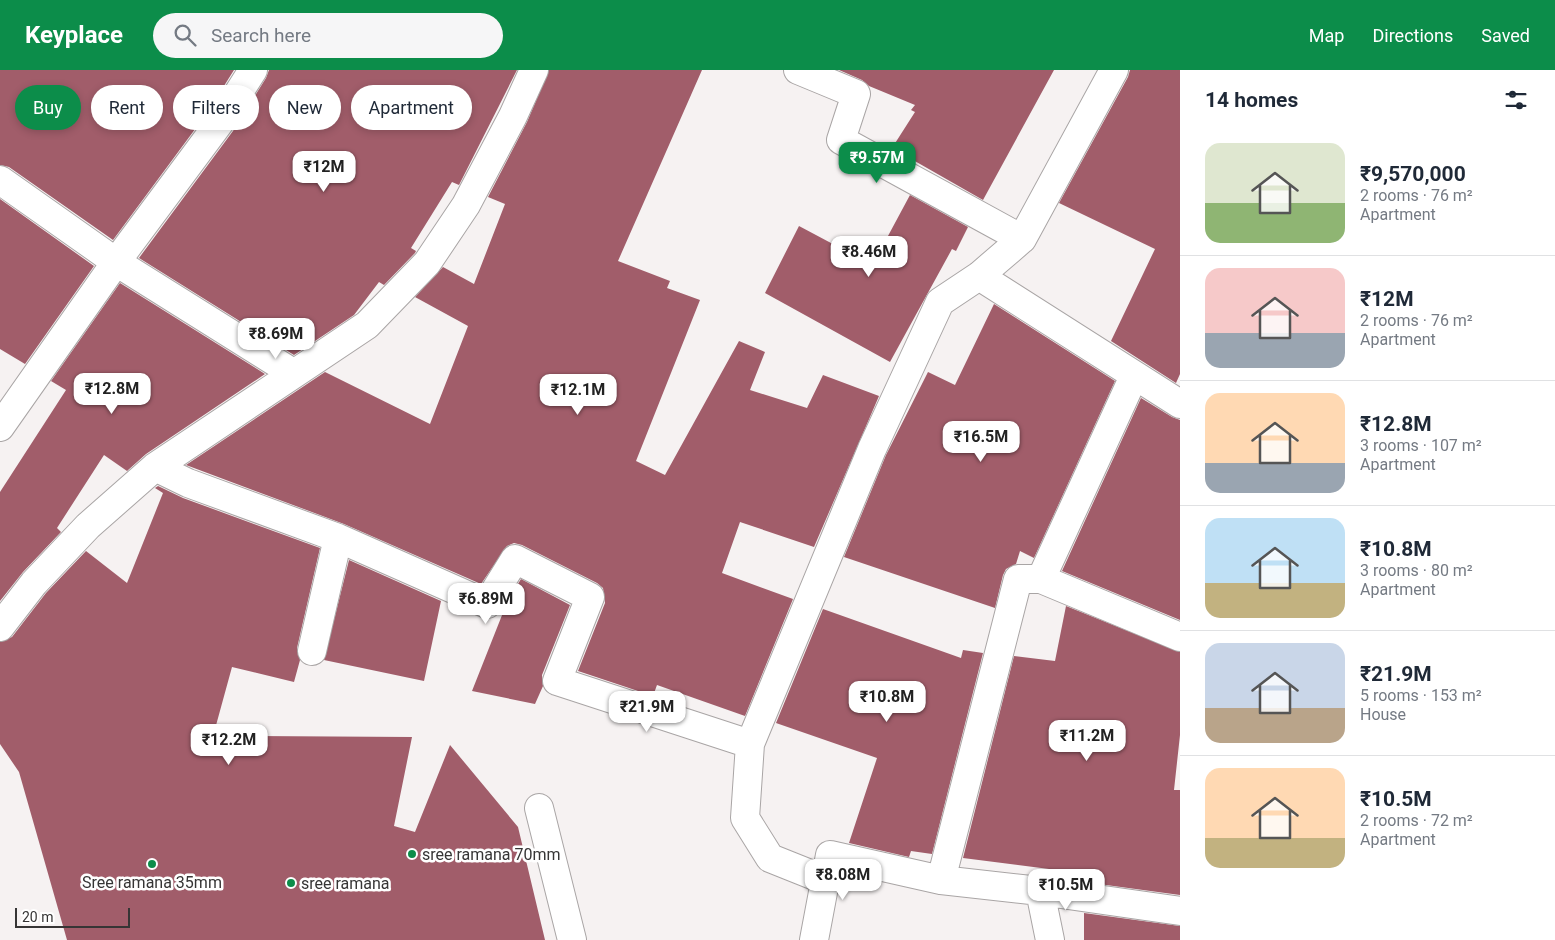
<!DOCTYPE html>
<meta charset="utf-8">
<style>
:root{--surface:#fff;--page:#f6f6f7;--text:#1f2937;--muted:#747a83;--line:#e0e1e3;--accent:#0c8d4a}
body{margin:0;font-family:Roboto,sans-serif;background:var(--page);color:var(--text);height:100vh;display:flex;flex-direction:column;font-size:19px;white-space:nowrap}
*{box-sizing:border-box;margin:0}
p{font-size:16px;color:var(--muted)}
.icon{flex:none;width:28px;height:28px;fill:none;stroke:currentColor;stroke-width:2;stroke-linecap:round;stroke-linejoin:round}
.map{position:relative;flex:1;overflow:hidden}
.details{display:flex;flex-direction:column;background:var(--surface);width:375px}
.details>*{flex:none}
.guide{position:absolute;left:15px;top:15px;width:475px;height:45px;display:flex;gap:10px}
.scale{position:absolute;left:15px;bottom:12px;width:115px;box-sizing:border-box;padding-left:5px;border:2px solid #363535;border-top:0;font-size:14px;line-height:18px;white-space:nowrap;color:#363535;-webkit-text-stroke:4px #fff;paint-order:stroke}
.price{position:absolute;translate:-50% -42px;padding:0 11px;border-radius:10px;background:#fff;color:#222;font-size:16px;line-height:32px;filter:drop-shadow(0 1px 2px #0008)}
.price::after{content:'';position:absolute;left:50%;top:30px;width:15px;height:11px;margin-left:-8px;background:inherit;clip-path:polygon(0 0,100% 0,50% 100%)}
.price.selected{background:var(--accent);color:#fff}
ul{padding:0;list-style:none}
li{display:flex;align-items:center;gap:15px;height:125px;padding:0 25px}
li+li{border-top:1px solid var(--line)}
li span{display:grid;place-items:center;flex:none;width:140px;height:100px;border-radius:15px;color:#555}
li>.icon{margin-inline-start:auto}
span .icon{width:60px;height:60px;fill:#fffc;stroke-width:1}
li b{font-size:21px}
h2{display:flex;justify-content:space-between;align-items:center;height:60px;padding:0 25px;font-size:21px}
.tag{padding:0 18px;border-radius:22px;background:var(--surface);box-shadow:0 2px 8px #0003;font-size:18px;line-height:45px}
.tag.selected{background:var(--accent);color:#fff}
header{display:flex;align-items:center;gap:30px;box-sizing:border-box;height:70px;padding:0 25px;background:var(--accent);color:#fff}
header strong{font-size:24px}
nav{display:flex;gap:28px;margin-inline-start:auto;font-size:18px}
.search{width:350px;height:45px;background:var(--page);display:flex;align-items:center;gap:12px;box-sizing:border-box;padding:0 18px;border-radius:28px;color:var(--muted);font-size:19px}
main{display:flex;flex:1;min-height:0}
.map>svg:first-child{display:block}
.building{fill:#a15d6a}
.lines{fill:none;stroke-linecap:round;stroke-linejoin:round}
.minor-casing{stroke:#a9a5a5;stroke-width:30}
.minor{stroke:#fff;stroke-width:28}
.poi-dot{fill:#0c8d4a;stroke:#fff;stroke-width:2}
.labels{text-anchor:middle;dominant-baseline:central;stroke-width:5;stroke-linejoin:round;paint-order:stroke}
.poi-label{font-size:16px;fill:#363535;stroke:#fff;text-anchor:start}
</style>
<header>
<strong>Keyplace</strong>
<div class="search"><svg class="icon" aria-label="search" viewBox="0 0 24 24"><circle cx="10" cy="10" r="6"/><path d="M15 15l6 6"/></svg>Search here</div>
<nav><a>Map</a><a>Directions</a><a>Saved</a></nav>
</header>
<main>
<div class="map">
<svg width="1180" height="870" viewBox="0 0 1180 870">
<rect width="100%" height="100%" fill="#f6f2f2"/>
<path class="building" d="M0,0h234l-27,43 -94,127 -104,-73 -9,-2z
M269,0h248l-58,115 -7,-3 -41,66 5,3 -1,2 -31,32 -5,-3 -25,33 -60,40 -155,-97 94,-127 33,-53z
M549,0h153l-84,191 52,20 -3,7 33,12 -64,161 29,14 74,-134 26,11 -15,38 57,18 16,-33 56,21 -65,151 -74,-25 -18,51 71,26 -48,117 -88,-31 -4,11 -75,-25 27,-68 -2,-15 -6,-5 -75,-38 -8,-2 -7,3 -26,38 -137,-60 -158,-59 139,-93 105,52 38,-98 -53,-29 28,-30 31,17 31,-80 -17,-7 39,-75z
M839,0h215l-71,130 -91,-52 23,-36 -4,-2 4,-5 -46,-19 -7,-6z
M1130,0h50v304l-4,9 -65,-42 44,-92 -96,-46 69,-126z
M910,125l58,32 -12,24 -4,-2 -62,113 -125,-69 34,-67 47,25 2,-3 26,14z
M0,129l94,67 -69,98 -25,-15z
M120,213l145,91 -119,80 -19,17 -23,-16 -47,73 4,4 -38,40 -23,29v-109l66,-102 -15,-9z
M994,234l121,77 -81,177 -14,-7 -4,13 -10,5 -3,6 -8,33 -151,-51 42,-102 42,-83 27,13z
M1141,328l31,19 8,3v200l-118,-49z
M158,416l25,12 137,50 -23,100 3,12 -6,22 -62,-15 -17,62 37,7 160,1 -18,89 21,6 35,-87 68,82 27,113h-478l-48,-168 -19,-28v-102l12,-5 34,-44 40,-42 41,32 36,-90 -8,-5z
M349,490l92,41 -17,80 -100,-21z
M521,509l49,26 -28,70 1,11 -8,18 -63,-13 36,-91z
M1066,536l114,46v83l-6,55h6v105l-96,-13v-5l-35,-4v-4l-86,-11 51,-202 41,5z
M823,539l138,49 2,-8 20,3 -51,201 -21,-3 -2,6 -60,-14 28,-85 -101,-35z
M1084,843l96,13v14h-96z"/>
<g class="lines">
<g class="minor-casing">
<path id="minor" d="M798,0l58,24 -15,46 181,99
M0,110l116,82 177,111
M979,206l201,128
M0,357l116,-165 104,-140 33,-52
M155,397l33,16 150,55 149,66 28,-45 75,38 -33,84 193,63
M1041,509l93,-203
M0,557l34,-44 54,-57 67,-59 212,-142 60,-62 39,-58 47,-89 21,-46
M312,581l26,-113
M539,738l33,132
M825,810l-55,-22 -25,-40 5,-74 122,-295 68,-147 39,-26 43,-37 92,-169
M941,810l77,-301h23l139,58
M1040,821l10,49
M814,870l16,-85 111,25 99,11 140,20"/>
</g>
<use href="#minor" class="minor"/>
</g>
<g class="poi-dot">
<circle cx="412" cy="784" r="5"/>
<circle cx="152" cy="794" r="5"/>
<circle cx="291" cy="813" r="5"/>
</g>
<g class="labels">
<g class="poi-label">
<text x="422" y="784">sree ramana 70mm</text>
<text x="152" y="812" text-anchor="middle">Sree ramana 35mm</text>
<text x="301" y="813">sree ramana</text>
</g>
</g>
</svg>
<div class="scale">20 m</div>
<b class="price selected" style="left:877px;top:114px">₹9.57M</b>
<b class="price" style="left:324px;top:123px">₹12M</b>
<b class="price" style="left:869px;top:208px">₹8.46M</b>
<b class="price" style="left:276px;top:290px">₹8.69M</b>
<b class="price" style="left:112px;top:345px">₹12.8M</b>
<b class="price" style="left:578px;top:346px">₹12.1M</b>
<b class="price" style="left:981px;top:393px">₹16.5M</b>
<b class="price" style="left:486px;top:555px">₹6.89M</b>
<b class="price" style="left:887px;top:653px">₹10.8M</b>
<b class="price" style="left:647px;top:663px">₹21.9M</b>
<b class="price" style="left:1087px;top:692px">₹11.2M</b>
<b class="price" style="left:229px;top:696px">₹12.2M</b>
<b class="price" style="left:843px;top:831px">₹8.08M</b>
<b class="price" style="left:1066px;top:841px">₹10.5M</b>
<div class="guide">
<a class="tag selected">Buy</a>
<a class="tag">Rent</a>
<a class="tag">Filters</a>
<a class="tag">New</a>
<a class="tag">Apartment</a>
</div>
</div>
<section class="details">
<h2>14 homes<svg class="icon" aria-label="filters" viewBox="0 0 24 24"><path d="M4 7h16M4 17h16"/><circle cx="9" cy="7" r="2"/><circle cx="15" cy="17" r="2"/></svg></h2>
<ul>
<li><span style="background:linear-gradient(#dfe7d0 60%,#8fb573 0)"><svg class="icon" aria-label="home" viewBox="0 0 24 24"><path d="M3 11l9-7 9 7M6 9v11h12V9"/></svg></span><div><b>₹9,570,000</b><p>2 rooms · 76 m²</p><p>Apartment</p></div></li>
<li><span style="background:linear-gradient(#f6c9c9 65%,#9aa5b1 0)"><svg class="icon" aria-label="home" viewBox="0 0 24 24"><path d="M3 11l9-7 9 7M6 9v11h12V9"/></svg></span><div><b>₹12M</b><p>2 rooms · 76 m²</p><p>Apartment</p></div></li>
<li><span style="background:linear-gradient(#ffd9b3 70%,#9aa5b1 0)"><svg class="icon" aria-label="home" viewBox="0 0 24 24"><path d="M3 11l9-7 9 7M6 9v11h12V9"/></svg></span><div><b>₹12.8M</b><p>3 rooms · 107 m²</p><p>Apartment</p></div></li>
<li><span style="background:linear-gradient(#bfe0f5 65%,#c2b280 0)"><svg class="icon" aria-label="home" viewBox="0 0 24 24"><path d="M3 11l9-7 9 7M6 9v11h12V9"/></svg></span><div><b>₹10.8M</b><p>3 rooms · 80 m²</p><p>Apartment</p></div></li>
<li><span style="background:linear-gradient(#c9d6e8 65%,#b9a48a 0)"><svg class="icon" aria-label="home" viewBox="0 0 24 24"><path d="M3 11l9-7 9 7M6 9v11h12V9"/></svg></span><div><b>₹21.9M</b><p>5 rooms · 153 m²</p><p>House</p></div></li>
<li><span style="background:linear-gradient(#ffd9b3 70%,#c2b280 0)"><svg class="icon" aria-label="home" viewBox="0 0 24 24"><path d="M3 11l9-7 9 7M6 9v11h12V9"/></svg></span><div><b>₹10.5M</b><p>2 rooms · 72 m²</p><p>Apartment</p></div></li>
</ul>
</section>
</main>
